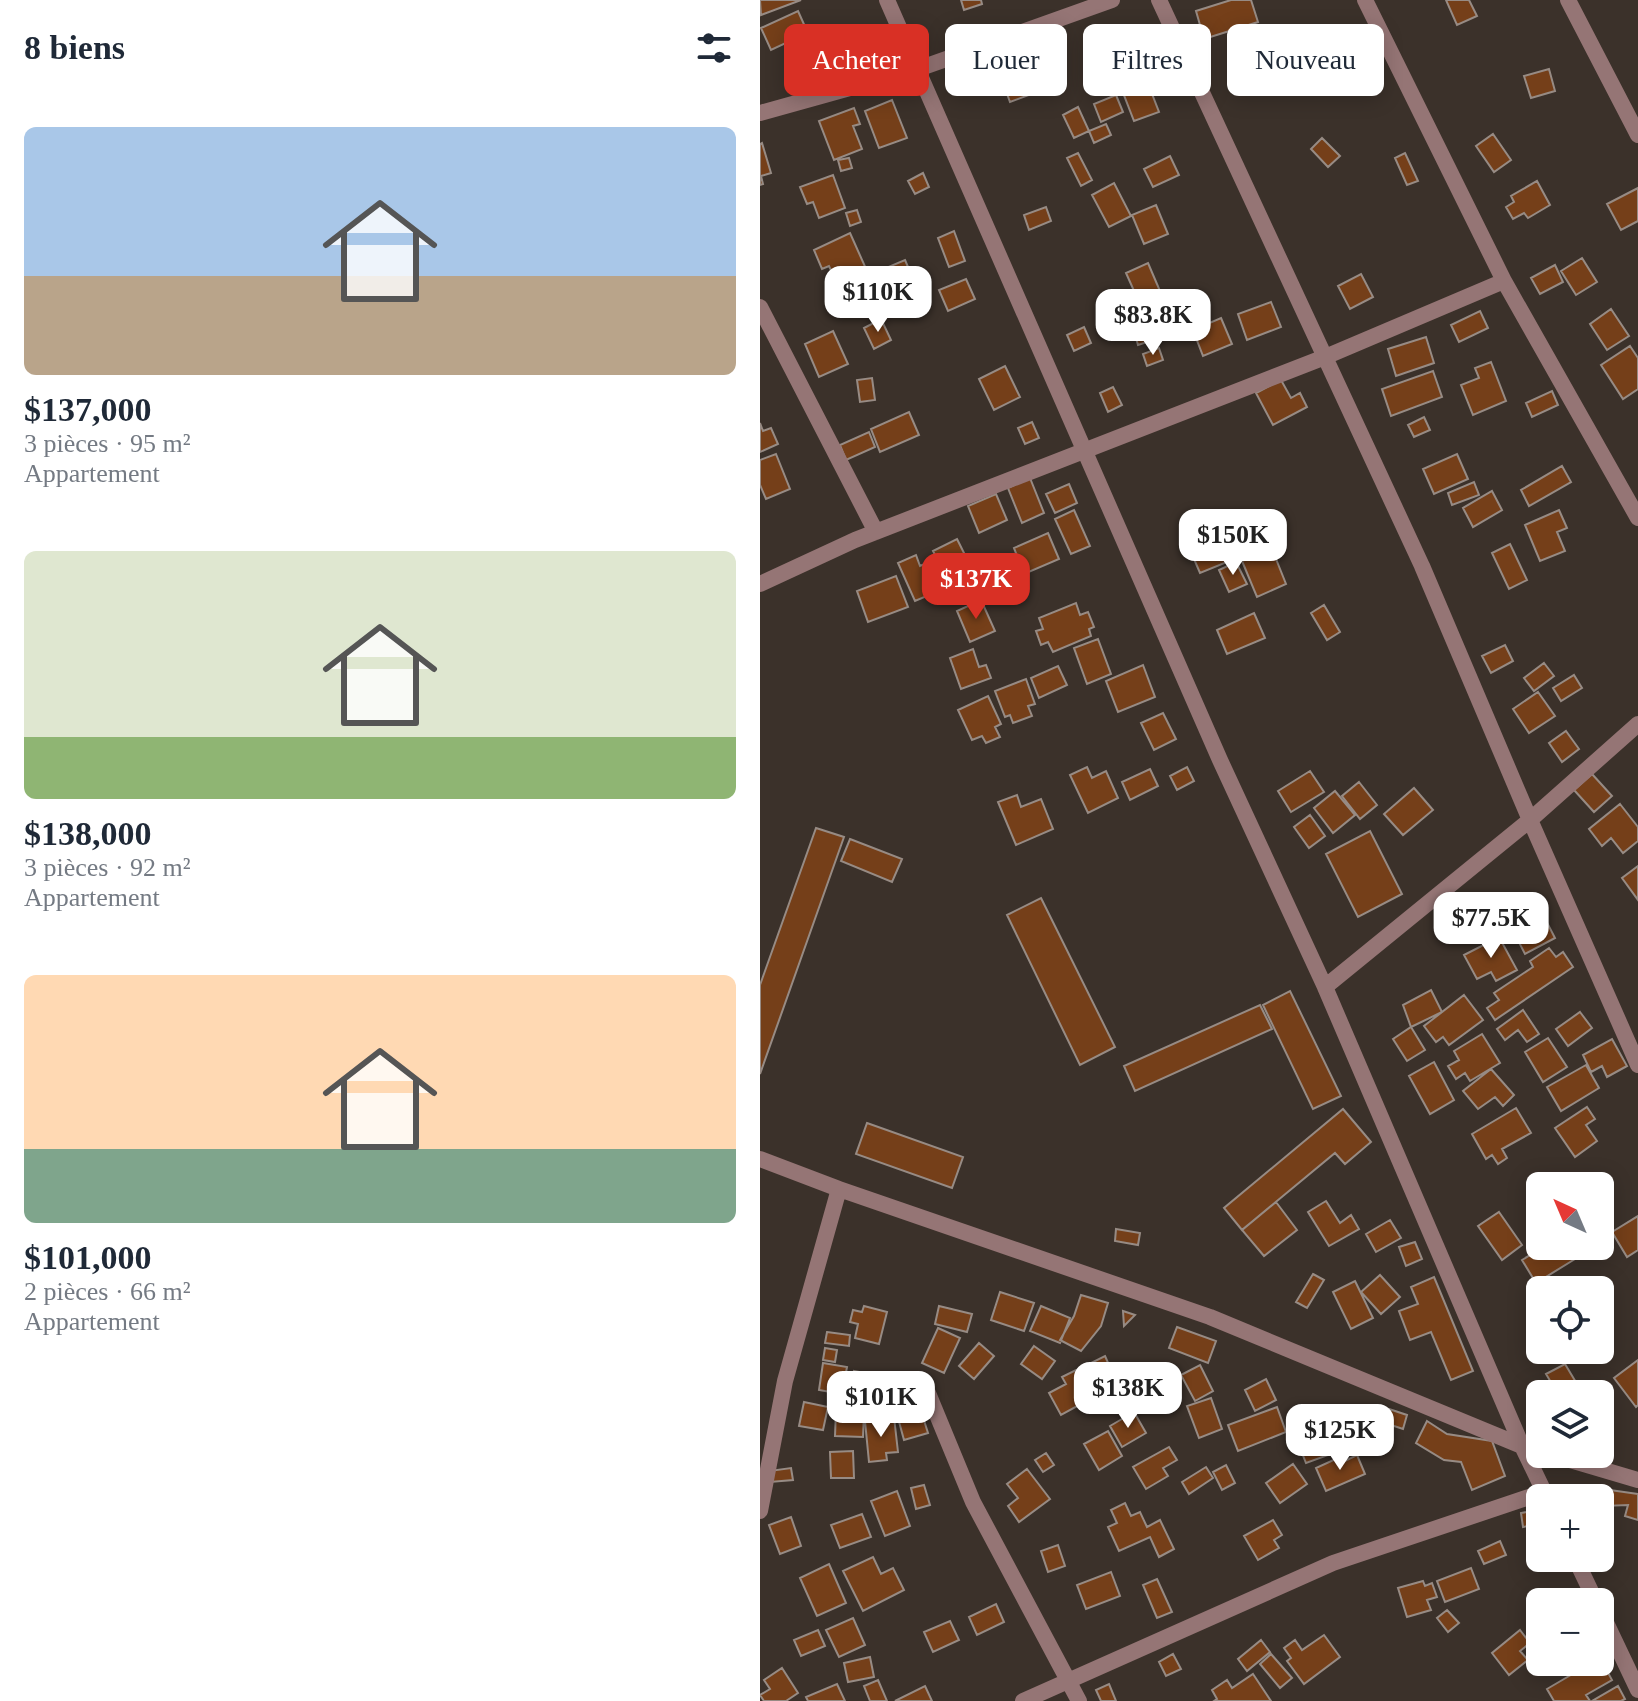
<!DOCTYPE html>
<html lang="fr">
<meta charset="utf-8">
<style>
:root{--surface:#fff;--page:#f2f2f3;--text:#1f2937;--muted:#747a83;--accent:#d93025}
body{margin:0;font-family:Georgia,serif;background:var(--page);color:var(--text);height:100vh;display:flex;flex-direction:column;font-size:30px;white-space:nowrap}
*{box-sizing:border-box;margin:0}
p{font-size:26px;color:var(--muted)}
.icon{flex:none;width:44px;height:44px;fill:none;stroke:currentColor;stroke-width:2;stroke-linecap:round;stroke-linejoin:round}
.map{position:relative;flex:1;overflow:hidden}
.drawer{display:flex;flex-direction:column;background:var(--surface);width:760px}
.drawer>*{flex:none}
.top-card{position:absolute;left:24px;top:24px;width:734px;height:72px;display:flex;gap:16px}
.needle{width:52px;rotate:316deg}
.controls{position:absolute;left:766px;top:1172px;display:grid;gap:16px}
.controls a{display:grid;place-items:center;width:88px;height:88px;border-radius:12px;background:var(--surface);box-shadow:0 4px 20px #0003;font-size:40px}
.price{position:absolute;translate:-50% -68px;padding:0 18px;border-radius:16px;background:#fff;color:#222;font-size:26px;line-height:52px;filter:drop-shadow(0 2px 4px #0008)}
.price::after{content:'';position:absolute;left:50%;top:48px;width:24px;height:18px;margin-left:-12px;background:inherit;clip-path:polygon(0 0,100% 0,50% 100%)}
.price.on{background:var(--accent);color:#fff}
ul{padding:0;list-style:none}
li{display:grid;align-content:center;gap:16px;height:424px;padding:0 24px}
li span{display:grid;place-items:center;height:248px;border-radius:12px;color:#555}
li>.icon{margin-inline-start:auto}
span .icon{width:144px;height:144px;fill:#fffc;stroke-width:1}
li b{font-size:34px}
h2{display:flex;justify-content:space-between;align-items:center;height:96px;padding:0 24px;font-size:34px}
.pill{padding:0 28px;border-radius:12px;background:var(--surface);box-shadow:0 4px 20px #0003;font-size:28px;line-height:72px}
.pill.on{background:var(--accent);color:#fff}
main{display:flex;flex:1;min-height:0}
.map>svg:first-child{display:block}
.building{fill:#753f19;stroke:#978b84;stroke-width:2}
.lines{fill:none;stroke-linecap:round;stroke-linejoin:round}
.street{stroke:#957575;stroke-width:16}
</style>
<main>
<section class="drawer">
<h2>8 biens<svg class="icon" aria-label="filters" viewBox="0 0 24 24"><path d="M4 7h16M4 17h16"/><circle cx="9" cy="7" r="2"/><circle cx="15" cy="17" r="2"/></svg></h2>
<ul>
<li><span style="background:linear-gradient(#a9c7e8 60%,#b9a48a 0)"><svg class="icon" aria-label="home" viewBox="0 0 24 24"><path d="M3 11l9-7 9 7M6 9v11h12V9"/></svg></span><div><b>$137,000</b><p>3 pièces · 95 m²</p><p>Appartement</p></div></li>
<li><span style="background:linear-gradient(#dfe7d0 75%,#8fb573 0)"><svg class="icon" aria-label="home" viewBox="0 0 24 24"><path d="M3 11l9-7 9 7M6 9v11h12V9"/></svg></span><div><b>$138,000</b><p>3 pièces · 92 m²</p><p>Appartement</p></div></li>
<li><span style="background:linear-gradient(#ffd9b3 70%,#7fa58c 0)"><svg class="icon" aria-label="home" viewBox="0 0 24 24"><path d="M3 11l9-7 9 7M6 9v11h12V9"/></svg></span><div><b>$101,000</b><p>2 pièces · 66 m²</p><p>Appartement</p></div></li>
</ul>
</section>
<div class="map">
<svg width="878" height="1701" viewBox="0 0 878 1701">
<rect width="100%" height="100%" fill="#3b312a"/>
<path class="building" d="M0,0h41l-40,15z
M201,0h20l1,4 -18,6z
M471,0h20l7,22 -54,17 -8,-28z
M686,0h23l8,16 -20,9z
M38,11l13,29 -15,7 -4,-7 -21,10 -10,-22z
M367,28l17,38 -26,12 -17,-39z
M273,50l5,13 -11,4 10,25 -27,10 -8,-22 -9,3 -6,-16z
M789,69l6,22 -24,7 -7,-22z
M387,81l12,31 -25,9 -12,-31z
M356,95l7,17 -22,10 -7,-18z
M132,100l15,38 -28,10 -14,-37z
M318,107l11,24 -15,7 -11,-23z
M94,108l6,16 -7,2 9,23 -28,11 -15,-39z
M346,124l5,11 -17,8 -5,-12z
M733,134l18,26 -17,12 -18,-26z
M562,138l18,18 -12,11 -17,-18z
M2,143l9,30 -10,3 2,8 -3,1v-41z
M318,153l14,27 -11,6 -14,-28z
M645,153l13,28 -11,4 -12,-27z
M410,156l9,19 -26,12 -9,-18z
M89,158l3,10 -11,3 -3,-11z
M163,173l6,14 -14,7 -7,-13z
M73,175l12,33 -26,10 -6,-16 -6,2 -7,-17z
M777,181l13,24 -22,13 -4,-5 -11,6 -7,-12 8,-5 -3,-6z
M354,183l17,33 -22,11 -17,-32z
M878,188v33l-17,9 -14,-26z
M396,205l12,29 -24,10 -12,-29z
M286,207l5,14 -22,9 -5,-15z
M97,210l4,12 -11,4 -4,-13z
M194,231l11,30 -16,6 -11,-29z
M90,233l17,38 -29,14 -9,-19 -7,3 -8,-19z
M822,258l15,24 -21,13 -15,-24z
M145,260l12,28 -32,14 -11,-29z
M388,263l12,28 -21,11 -13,-29z
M795,265l8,17 -23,12 -9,-16z
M601,274l12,23 -23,12 -12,-23z
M206,279l9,20 -27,12 -9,-21z
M114,292l5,14 -11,4 -5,-14z
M398,302l11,33 -31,10 -4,-14 -12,4 -6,-19z
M435,302l5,15 -22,9 -5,-15z
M511,302l10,25 -34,13 -9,-26z
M851,309l18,27 -22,14 -17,-26z
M720,311l8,17 -29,14 -8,-17z
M461,318l11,26 -29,12 -10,-26z
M121,319l10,21 -17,9 -10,-21z
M324,327l7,16 -17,8 -7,-16z
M73,331l15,33 -29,13 -14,-33z
M666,337l8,26 -38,13 -8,-27z
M870,346l8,12v31l-15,10 -22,-34z
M399,348l4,12 -16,6 -4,-12z
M731,362l15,39 -33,14 -12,-30 18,-7 -4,-10z
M245,366l15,31 -26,13 -15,-31z
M673,371l9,26 -51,19 -9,-27z
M112,378l3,22 -15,2 -3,-22z
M521,380l10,18 9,-5 7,14 -34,18 -17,-32z
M353,387l9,18 -14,7 -8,-19z
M792,391l6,14 -26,12 -6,-14z
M149,412l10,23 -39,17 -9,-23z
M664,417l6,13 -16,7 -6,-12z
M272,422l7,16 -14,6 -7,-16z
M0,423l3,8 8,-3 7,16 -18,8z
M109,432l6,15 -29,13 -6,-15z
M16,454l14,35 -24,10 -6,-14v-25z
M697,454l11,25 -34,15 -11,-25z
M802,466l9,16 -42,24 -8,-16z
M270,478l14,35 -22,10 -14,-35z
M714,482l5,13 -27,10 -4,-12z
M309,484l8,19 -22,10 -9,-19z
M732,491l10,19 -29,17 -10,-19z
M236,494l11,26 -28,13 -11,-27z
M314,510l16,36 -19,8 -16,-35z
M799,510l8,18 -10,4 8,19 -25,10 -15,-36z
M288,533l11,26 -35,15 -10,-26z
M197,539l22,44 -23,12 -23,-44z
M750,544l17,36 -18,9 -17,-36z
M461,547l6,15 -27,11 -6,-14z
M512,549l14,35 -29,13 -15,-36z
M156,555l4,11 14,-6 12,28 -31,13 -17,-38z
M476,562l11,22 -18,8 -10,-22z
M136,576l12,31 -40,15 -11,-31z
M221,600l14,31 -25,11 -13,-31z
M316,603l4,12 8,-3 6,15 -5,2 2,7 -38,16 -5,-10 -7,3 -5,-14 7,-2 -4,-11z
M564,605l16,27 -13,8 -16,-27z
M494,613l11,25 -38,16 -10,-24z
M338,639l13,35 -24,10 -13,-36z
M745,645l8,16 -22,12 -9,-17z
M213,649l6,18 7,-2 5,13 -30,11 -11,-31z
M784,663l10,13 -20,15 -10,-13z
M383,665l12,32 -37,15 -12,-31z
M298,666l9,19 -28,13 -8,-20z
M814,675l8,13 -21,13 -8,-13z
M266,679l9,25 -7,2 4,10 -19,7 -3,-8 -5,2 -10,-26z
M778,692l17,24 -26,17 -16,-24z
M228,696l13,28 -6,3 5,10 -14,6 -4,-7 -10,4 -14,-30z
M403,713l13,26 -22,11 -13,-27z
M806,731l13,18 -17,13 -13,-19z
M327,767l5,11 14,-7 12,27 -30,15 -18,-38z
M427,767l7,14 -17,9 -7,-14z
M390,769l8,17 -28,14 -8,-18z
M550,771l14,21 -33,20 -13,-21z
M832,774l20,22 -18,16 -20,-22z
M599,782l18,23 -17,14 -18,-23z
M654,788l19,22 -30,25 -19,-21z
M575,791l20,24 -22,18 -19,-25z
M257,795l4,12 20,-8 12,30 -37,16 -18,-43z
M860,804l18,23v14l-15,12 -12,-15 -9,8 -13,-17z
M550,815l15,21 -16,12 -15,-21z
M56,828l28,9 -84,237v-89z
M610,831l32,63 -44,23 -32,-63z
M90,839l52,20 -10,23 -51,-21z
M878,866v34l-16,-22z
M281,898l74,149 -35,18 -73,-150z
M724,902l18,24 -17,12 -18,-24z
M779,907l16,31 -30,16 -16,-31z
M739,937l18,33 -21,11 -5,-9 -14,7 -13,-24z
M789,948l7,9 7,-5 10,15 -78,53 -8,-12 12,-8 -5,-7 39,-26 -3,-6z
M671,990l11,22 -31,15 -8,-22z
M530,991l51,105 -28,13 -50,-104z
M704,995l19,25 -34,25 -6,-8 -7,5 -12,-16z
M500,1005l12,24 -137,62 -11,-25z
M763,1010l16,24 -12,8 -9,-12 -13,10 -8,-11z
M820,1012l12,16 -24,18 -12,-17z
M651,1027l14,23 -18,11 -14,-22z
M722,1034l18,29 -30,18 -5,-8 -9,6 -8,-13 11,-6 -5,-9z
M788,1038l19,29 -24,15 -18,-30z
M852,1039l15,27 -20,11 -5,-11 -11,6 -8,-17z
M674,1062l20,38 -24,14 -21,-38z
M826,1065l13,23 -38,23 -14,-24z
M731,1069l23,26 -11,11 -8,-9 -17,12 -15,-18z
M827,1107l8,12 -9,6 11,16 -22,16 -20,-29z
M756,1108l15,25 -29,16 5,9 -9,6 -6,-9 -6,4 -14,-25z
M583,1109l28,33 -26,22 -10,-11 -93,77 -18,-22z
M107,1123l96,34 -11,31 -96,-34z
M566,1201l14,22 11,-8 8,14 -30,17 -21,-34z
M516,1202l21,28 -33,26 -22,-26z
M739,1212l23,33 -20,15 -24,-34z
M878,1216v34l-11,7 -15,-25z
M630,1220l11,18 -25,14 -10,-18z
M356,1229l24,4 -2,12 -23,-4z
M780,1237v9h27l8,13 -39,24 -14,-23 18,-11 -5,-9z
M655,1242l7,17 -16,7 -7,-19z
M553,1274l11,6 -17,28 -11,-6z
M620,1275l20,22 -19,17 -20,-22z
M674,1277l39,94 -22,9 -20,-48 -21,8 -11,-29 19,-7 -7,-17z
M595,1281l18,37 -22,11 -18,-37z
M240,1292l34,11 -10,28 -33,-11z
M321,1295l27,8 -7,23 -20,25 -21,-11 14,-24z
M104,1306l23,6 -8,32 -24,-6 3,-14 -8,-2 3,-12 9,2z
M179,1306l33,8 -5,18 -32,-8z
M281,1306l29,12 -10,25 -30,-12z
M363,1311l12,4 -11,11z
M417,1327l39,14 -8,22 -39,-15z
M178,1328l22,10 -16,35 -22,-10z
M67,1332l23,3 -1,11 -24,-3z
M219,1343l15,13 -20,23 -15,-13z
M274,1346l21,15 -13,18 -21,-15z
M65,1348l12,2 -2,12 -12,-2z
M345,1356l12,27 -19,9 -13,-26z
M878,1360v45l-2,2 -22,-29z
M63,1363l24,4 -5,27 -23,-4z
M805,1364l18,30h-25l-12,-20z
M440,1365l13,26 -18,10 -14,-26z
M316,1370l16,28 -31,17 -12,-22 17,-9 -4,-7z
M94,1371l22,4 -5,27 -22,-4z
M124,1374l21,3 -3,25 -21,-3z
M506,1379l10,21 -21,11 -10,-21z
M451,1398l11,31 -23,9 -12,-32z
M44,1402l24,5 -5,23 -24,-4z
M517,1407l9,25 -48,19 -10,-26z
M579,1409l14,37 -47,17 -18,-45 21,-8 3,10z
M629,1409l18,6 -4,14 -18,-6z
M76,1411l28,1 -1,25 -28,-1z
M161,1411l7,22 -24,7 -6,-22z
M374,1412l12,21 -24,14 -12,-21z
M134,1417l4,35 -12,1 1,7 -18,2 -4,-41z
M667,1421l20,13 45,7 13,35 -33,14 -11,-28 -17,-2 -28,-17z
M348,1431l14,25 -23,14 -15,-26z
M409,1447l8,13 -14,8 5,8 -22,13 -13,-22z
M93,1451l1,27h-23l-1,-26z
M286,1453l8,12 -11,7 -8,-12z
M597,1455l8,19 -39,17 -10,-23 24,-11 3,5z
M533,1464l14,20 -27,19 -14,-20z
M466,1465l9,18 -13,7 -9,-18z
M446,1467l7,11 -24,16 -7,-12z
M31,1468l2,12 -23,2 -1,-11z
M267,1469l23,30 -31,23 -11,-16 10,-8 -11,-14z
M164,1485l6,20 -14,4 -5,-21z
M843,1489l35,5v26l-13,-4 3,-11 -25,1z
M137,1491l13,35 -25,10 -14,-35z
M365,1503l6,13 9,-4 7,15 13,-7 14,29 -15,8 -9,-20 -31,14 -11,-24 9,-4 -6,-13z
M778,1510l2,14 -17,3 -2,-14z
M102,1514l9,23 -31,11 -9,-23z
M31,1517l10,29 -21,8 -11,-29z
M513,1520l9,15 -8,5 5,8 -21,12 -14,-24z
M740,1541l6,14 -22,9 -6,-13z
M298,1545l7,21 -17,6 -7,-21z
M113,1557l8,17 12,-6 11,22 -41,21 -20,-40z
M69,1564l17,39 -29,13 -17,-38z
M711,1568l8,21 -34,13 -8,-21z
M351,1572l9,24 -34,13 -9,-24z
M397,1579l15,33 -15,6 -14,-33z
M663,1581l2,5 7,-3 5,14 -10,3 4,10 -24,7 -9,-29z
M236,1604l8,18 -27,13 -8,-18z
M687,1610l12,13 -11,9 -11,-14z
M93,1618l12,27 -26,12 -13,-27z
M190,1621l9,19 -26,12 -9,-20z
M58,1630l7,16 -24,10 -7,-16z
M760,1630l10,13 -10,8 8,9 -19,15 -17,-22z
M564,1635l16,22 -36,27 -17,-23 4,-3 -7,-10 11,-8 7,10z
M501,1640l9,12 -23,19 -9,-12z
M413,1654l8,15 -15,7 -7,-14z
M511,1654l21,24 -12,10 -20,-24z
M110,1657l4,20 -26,5 -4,-19z
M840,1658l12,22 -26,15 4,6h-36l-7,-12 46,-27h7z
M22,1668l16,25 -12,8h-22l-4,-6 10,-6 -6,-9z
M493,1674l18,27h-57l3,-2 -5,-9 15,-10 5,8z
M118,1680l9,21h-17l-6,-15z
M77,1684l8,17h-37l-2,-4z
M349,1684l7,17h-15l-5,-11z
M165,1686l7,15h-37z
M858,1686l7,13 -4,2h-29z"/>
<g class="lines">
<path class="street" d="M127,0l333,760 105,227 197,459 25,52
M399,0l263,566 108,254 108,245
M605,0l139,281 134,237
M808,0l70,135
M0,113l158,-44 194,-69
M0,307l116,225
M0,584l95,-44 470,-183 179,-76
M565,987l205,-167 108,-96
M0,1159l79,30 371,128 312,129 18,5
M168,1393l45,109 106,199
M790,1454l88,26
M0,1511l25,-130 54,-192
M815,1558l21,44
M840,1610l38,80
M263,1701l310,-138 211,-71"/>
</g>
</svg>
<div class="controls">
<a><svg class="needle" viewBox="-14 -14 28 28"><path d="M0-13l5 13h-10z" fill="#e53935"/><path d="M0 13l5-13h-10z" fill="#747a83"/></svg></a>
<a><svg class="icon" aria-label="locate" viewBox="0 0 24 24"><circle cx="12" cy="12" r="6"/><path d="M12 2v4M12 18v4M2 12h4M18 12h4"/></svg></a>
<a><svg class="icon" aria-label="layers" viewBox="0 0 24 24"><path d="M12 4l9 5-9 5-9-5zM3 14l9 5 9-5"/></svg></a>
<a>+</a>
<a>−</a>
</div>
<b class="price" style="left:118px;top:334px">$110K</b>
<b class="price" style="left:393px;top:357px">$83.8K</b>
<b class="price" style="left:473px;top:577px">$150K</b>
<b class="price on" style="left:216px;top:621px">$137K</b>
<b class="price" style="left:731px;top:960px">$77.5K</b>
<b class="price" style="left:368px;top:1430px">$138K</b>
<b class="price" style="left:121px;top:1439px">$101K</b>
<b class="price" style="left:580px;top:1472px">$125K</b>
<div class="top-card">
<a class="pill on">Acheter</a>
<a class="pill">Louer</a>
<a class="pill">Filtres</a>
<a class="pill">Nouveau</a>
</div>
</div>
</main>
